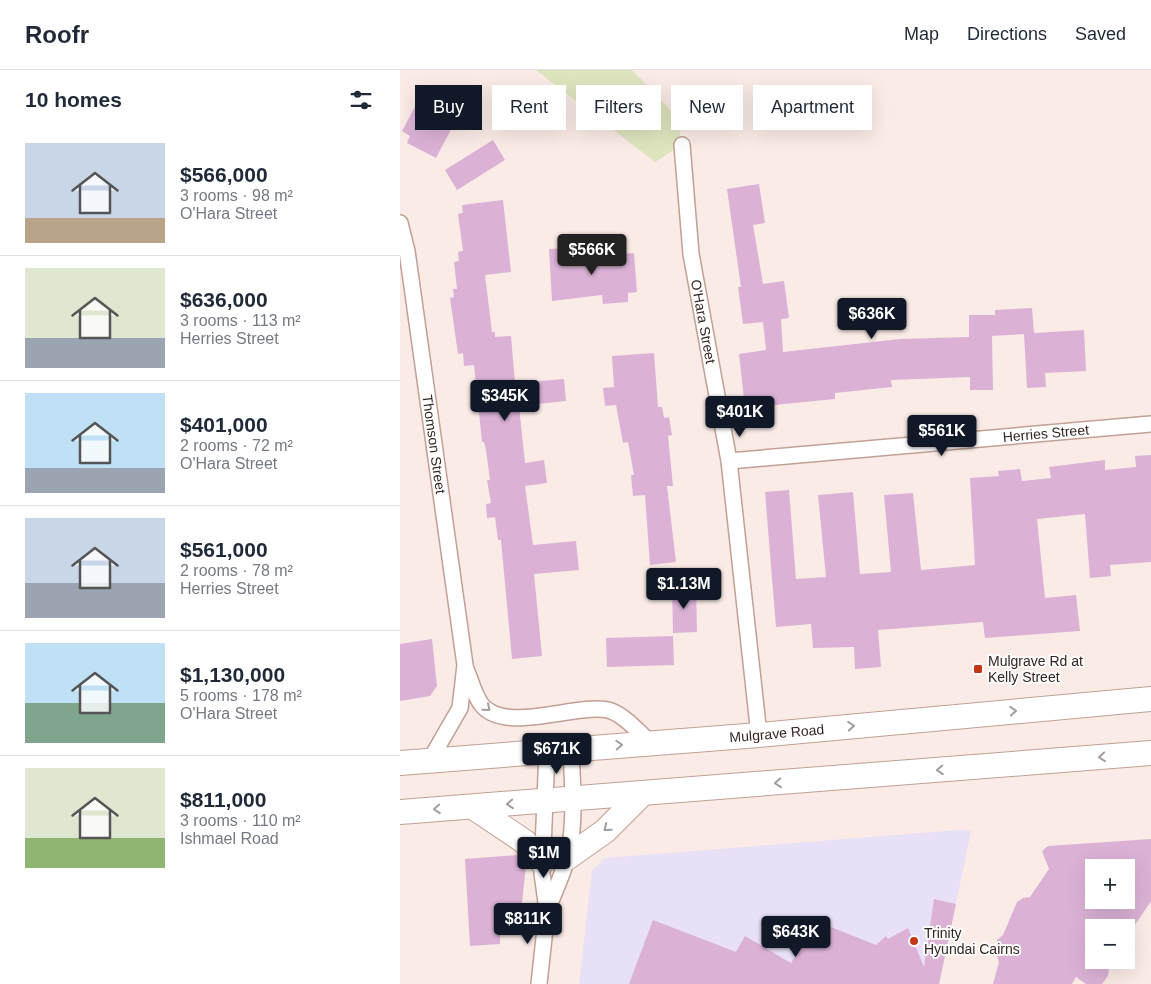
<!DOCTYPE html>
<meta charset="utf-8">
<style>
:root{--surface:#fff;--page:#f6f6f7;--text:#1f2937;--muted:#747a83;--line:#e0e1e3;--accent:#111827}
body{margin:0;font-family:Helvetica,sans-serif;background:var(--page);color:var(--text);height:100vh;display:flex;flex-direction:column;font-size:19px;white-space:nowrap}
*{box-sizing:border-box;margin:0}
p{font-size:16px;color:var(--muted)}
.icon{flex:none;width:28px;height:28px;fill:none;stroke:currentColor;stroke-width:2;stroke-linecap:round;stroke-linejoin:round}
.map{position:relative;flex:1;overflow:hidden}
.drawer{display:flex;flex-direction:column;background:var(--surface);width:400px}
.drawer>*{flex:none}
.banner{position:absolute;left:15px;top:15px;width:475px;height:45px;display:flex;gap:10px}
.buttons{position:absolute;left:685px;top:789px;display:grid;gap:10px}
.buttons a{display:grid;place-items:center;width:50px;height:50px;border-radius:0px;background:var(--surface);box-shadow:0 5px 20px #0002;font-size:25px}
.price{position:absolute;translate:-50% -42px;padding:0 11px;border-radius:5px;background:var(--accent);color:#fff;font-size:16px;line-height:32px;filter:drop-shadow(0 1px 2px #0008)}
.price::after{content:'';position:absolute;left:50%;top:30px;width:15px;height:11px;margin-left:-8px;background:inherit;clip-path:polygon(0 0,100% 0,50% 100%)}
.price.current{background:#222;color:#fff}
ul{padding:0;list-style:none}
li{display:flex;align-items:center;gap:15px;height:125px;padding:0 25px}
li+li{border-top:1px solid var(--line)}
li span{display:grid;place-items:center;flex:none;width:140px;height:100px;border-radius:0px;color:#555}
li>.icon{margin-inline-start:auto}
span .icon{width:60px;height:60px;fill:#fffc;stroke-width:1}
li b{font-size:21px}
h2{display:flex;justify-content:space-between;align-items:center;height:60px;padding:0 25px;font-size:21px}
.tag{padding:0 18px;border-radius:0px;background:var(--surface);box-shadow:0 5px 20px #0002;font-size:18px;line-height:45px}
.tag.current{background:var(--accent);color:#fff}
header{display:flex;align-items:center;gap:30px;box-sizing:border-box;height:70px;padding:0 25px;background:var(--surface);border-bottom:1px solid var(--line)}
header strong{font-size:24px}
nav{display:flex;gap:28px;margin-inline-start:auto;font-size:18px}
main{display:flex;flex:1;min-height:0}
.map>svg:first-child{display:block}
.commercial{fill:#e8e0f6}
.green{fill:#dee5be}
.building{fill:#dbb2d6;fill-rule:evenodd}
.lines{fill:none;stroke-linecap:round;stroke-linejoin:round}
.street-casing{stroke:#c2a093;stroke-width:18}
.primary-casing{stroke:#c2a093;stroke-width:26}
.street{stroke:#fff;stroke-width:15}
.primary{stroke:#fff;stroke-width:24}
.oneway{stroke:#a49d9b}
.poi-dot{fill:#c23814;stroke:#fcfcfc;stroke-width:2}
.labels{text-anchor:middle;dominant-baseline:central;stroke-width:4;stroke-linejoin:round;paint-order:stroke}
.street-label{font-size:14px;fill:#342621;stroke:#fcfcfc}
.poi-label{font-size:14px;fill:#342621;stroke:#fcfcfc;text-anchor:start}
</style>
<header>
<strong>Roofr</strong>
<nav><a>Map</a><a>Directions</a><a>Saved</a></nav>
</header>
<main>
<section class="drawer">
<h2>10 homes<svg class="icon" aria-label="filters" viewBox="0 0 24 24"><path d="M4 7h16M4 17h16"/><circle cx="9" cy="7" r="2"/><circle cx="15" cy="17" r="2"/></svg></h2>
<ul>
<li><span style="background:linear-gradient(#c9d6e8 75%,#b9a48a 0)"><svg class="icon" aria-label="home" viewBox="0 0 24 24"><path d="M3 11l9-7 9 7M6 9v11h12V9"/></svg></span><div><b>$566,000</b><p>3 rooms · 98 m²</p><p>O'Hara Street</p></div></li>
<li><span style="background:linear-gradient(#dfe7d0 70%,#9aa5b1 0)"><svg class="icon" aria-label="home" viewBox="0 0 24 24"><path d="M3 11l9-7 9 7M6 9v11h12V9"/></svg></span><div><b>$636,000</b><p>3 rooms · 113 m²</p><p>Herries Street</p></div></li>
<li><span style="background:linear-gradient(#bfe0f5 75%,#9aa5b1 0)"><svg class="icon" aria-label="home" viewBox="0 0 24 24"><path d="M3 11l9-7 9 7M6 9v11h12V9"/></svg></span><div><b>$401,000</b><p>2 rooms · 72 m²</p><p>O'Hara Street</p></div></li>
<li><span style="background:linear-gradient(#c9d6e8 65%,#9aa5b1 0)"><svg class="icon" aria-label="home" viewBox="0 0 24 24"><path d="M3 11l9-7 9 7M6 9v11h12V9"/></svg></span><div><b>$561,000</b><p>2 rooms · 78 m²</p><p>Herries Street</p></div></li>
<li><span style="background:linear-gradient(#bfe0f5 60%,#7fa58c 0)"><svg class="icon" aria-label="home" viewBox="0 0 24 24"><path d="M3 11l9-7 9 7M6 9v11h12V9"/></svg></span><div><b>$1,130,000</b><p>5 rooms · 178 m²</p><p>O'Hara Street</p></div></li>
<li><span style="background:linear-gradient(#dfe7d0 70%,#8fb573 0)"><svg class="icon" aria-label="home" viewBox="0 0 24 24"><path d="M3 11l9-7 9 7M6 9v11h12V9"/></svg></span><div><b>$811,000</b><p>3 rooms · 110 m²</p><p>Ishmael Road</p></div></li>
</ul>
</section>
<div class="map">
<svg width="751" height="914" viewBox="0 0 751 914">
<rect width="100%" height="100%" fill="#faebe6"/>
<path class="commercial" d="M559,760l12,1 -32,153h-360l13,-113 13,-13z"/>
<path class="green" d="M136,0h96l45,47 5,28 -27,17z"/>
<path class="building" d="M32,18l32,17 -28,53 -29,-15 3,-7 -8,-5 15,-28 6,3z
M93,70l12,20 -48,30 -12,-20z
M359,114l6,39 -12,2 10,59 21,-3 5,37 -8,1 2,33 117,-13 69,-2v-22h26v-5l37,-2 2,25 50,-3 2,41 -41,2 1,14 -19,1 -3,-54 -32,2 1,54h-23v-13l-79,3 1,7 -57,6v6l-90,9 -6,-54 27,-4 -3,-28 -20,2 -5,-37h3l-14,-98z
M103,130l8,72 -26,3 7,57h3v5l16,-1 4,47 49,-4 2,22 -47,5 6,57 19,-3 3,23 -22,3 8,59 43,-4 3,29 -45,4 8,82 -30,3 -11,-119h-3l-3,-23 -8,1 -1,-14 5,-1 -4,-23h3l-4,-30 -2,-8h-2l-8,-77 -10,1 -1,-13 -5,1 -8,-56 4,-1 -1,-8h4l-3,-27 5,-1 -1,-9 5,-1 -5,-37 5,-1 -1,-8z
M170,178l1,10 63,-5 3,39 -9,1v9l-25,2 -1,-9 -50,6 -3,-52z
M254,283l4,54h4l2,11 5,-1 3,18 -4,1 5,50h-6l9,76 -26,3 -5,-70 -12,1 -2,-21h3l-6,-33 -5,1 -7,-38 -11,1 -2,-18 11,-1 -2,-31z
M751,385v107l-41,3 1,11 -21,2 -5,-64 -48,5 8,79 31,-3 4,36 -95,7 -2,-16 -105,8 3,37 -26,2 -1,-22 -41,1 -2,-24 -35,3 -11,-135 24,-2 7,89 30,-2 -8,-82 35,-3 7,82 31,-2 -7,-77 29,-2 8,77 54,-5 -5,-87 29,-2 -1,-5 22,-2 2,12 29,-3 -2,-11 56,-7v10l31,-3 -1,-11z
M296,517l1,45 -24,1 -1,-45z
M273,566l1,29 -67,2 -1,-29z
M32,569l5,47 -7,10 -30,5v-57z
M751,769v62l-18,27h-39v32h16l-2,16 -6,8h-16l-10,-7 -4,7h-79l6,-22 -4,-11 2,-11 6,-5 14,-33 6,-4 7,-1 19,-28 -7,-18 6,-5zM694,798h32v32h-32z
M118,785l8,10 -6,58 -20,1v20l-30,2 -5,-87z
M534,829l22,5 -17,80h-310l24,-64 83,32 9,-16 46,27 25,-42 60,24 10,-9 2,3 20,-11 16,39z"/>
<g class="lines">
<g class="street-casing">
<g id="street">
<path id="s1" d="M282,75l9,109 38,207 30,274"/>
<path id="s2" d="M0,153l7,28 58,414 -5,43 -30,52"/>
<path id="s3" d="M329,391l422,-37"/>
<path d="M66,599c5,12 8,25 15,35 23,31 95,-1 127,6 16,4 31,23 43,33"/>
<path d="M148,838c9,-22 20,-45 23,-70 4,-29 1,-60 0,-89"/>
<path d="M139,914l8,-74 -5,-37 5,-122"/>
</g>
</g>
<g class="primary-casing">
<g id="primary">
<path id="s4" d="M0,693l359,-28 392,-36"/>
<path d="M73,737l52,35 17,20"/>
<path d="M0,742l751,-59"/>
<path d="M167,788l38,-27 37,-37"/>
</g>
</g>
<use href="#street" class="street"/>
<use href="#primary" class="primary"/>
</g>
<defs><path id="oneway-chevron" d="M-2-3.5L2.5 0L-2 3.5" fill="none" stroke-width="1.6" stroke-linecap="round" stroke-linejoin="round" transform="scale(1.25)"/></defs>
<g class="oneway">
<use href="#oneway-chevron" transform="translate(87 638) rotate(41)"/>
<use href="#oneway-chevron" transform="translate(613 641) rotate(-5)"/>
<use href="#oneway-chevron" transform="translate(451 656) rotate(-5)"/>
<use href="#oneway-chevron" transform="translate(219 675) rotate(-3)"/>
<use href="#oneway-chevron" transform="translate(702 687) rotate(175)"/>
<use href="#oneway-chevron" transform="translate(540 700) rotate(176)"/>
<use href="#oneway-chevron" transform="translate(378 713) rotate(175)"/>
<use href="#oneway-chevron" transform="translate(110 734) rotate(176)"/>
<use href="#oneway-chevron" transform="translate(37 739) rotate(176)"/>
<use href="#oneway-chevron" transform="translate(207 758) rotate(141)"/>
</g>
<g class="poi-dot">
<rect x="573" y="594" width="10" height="10" rx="2.5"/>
<circle cx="514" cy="871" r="5"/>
</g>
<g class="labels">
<g class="street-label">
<text stroke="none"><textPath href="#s1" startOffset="178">O'Hara Street</textPath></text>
<text stroke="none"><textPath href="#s3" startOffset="318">Herries Street</textPath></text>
<text stroke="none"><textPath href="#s2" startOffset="224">Thomson Street</textPath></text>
<text stroke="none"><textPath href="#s4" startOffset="378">Mulgrave Road</textPath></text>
</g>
<g class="poi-label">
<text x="588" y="591">Mulgrave Rd at<tspan x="588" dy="16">Kelly Street</tspan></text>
<text x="524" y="863">Trinity<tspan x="524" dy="16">Hyundai Cairns</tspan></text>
</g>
</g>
</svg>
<div class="buttons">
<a>+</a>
<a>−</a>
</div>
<b class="price current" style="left:192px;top:206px">$566K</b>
<b class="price" style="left:472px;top:270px">$636K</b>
<b class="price" style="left:105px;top:352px">$345K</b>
<b class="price" style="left:340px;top:368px">$401K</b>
<b class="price" style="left:542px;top:387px">$561K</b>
<b class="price" style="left:284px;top:540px">$1.13M</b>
<b class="price" style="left:157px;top:705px">$671K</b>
<b class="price" style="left:144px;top:809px">$1M</b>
<b class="price" style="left:128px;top:875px">$811K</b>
<b class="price" style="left:396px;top:888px">$643K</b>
<div class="banner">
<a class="tag current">Buy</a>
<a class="tag">Rent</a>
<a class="tag">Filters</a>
<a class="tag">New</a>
<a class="tag">Apartment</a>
</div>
</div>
</main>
